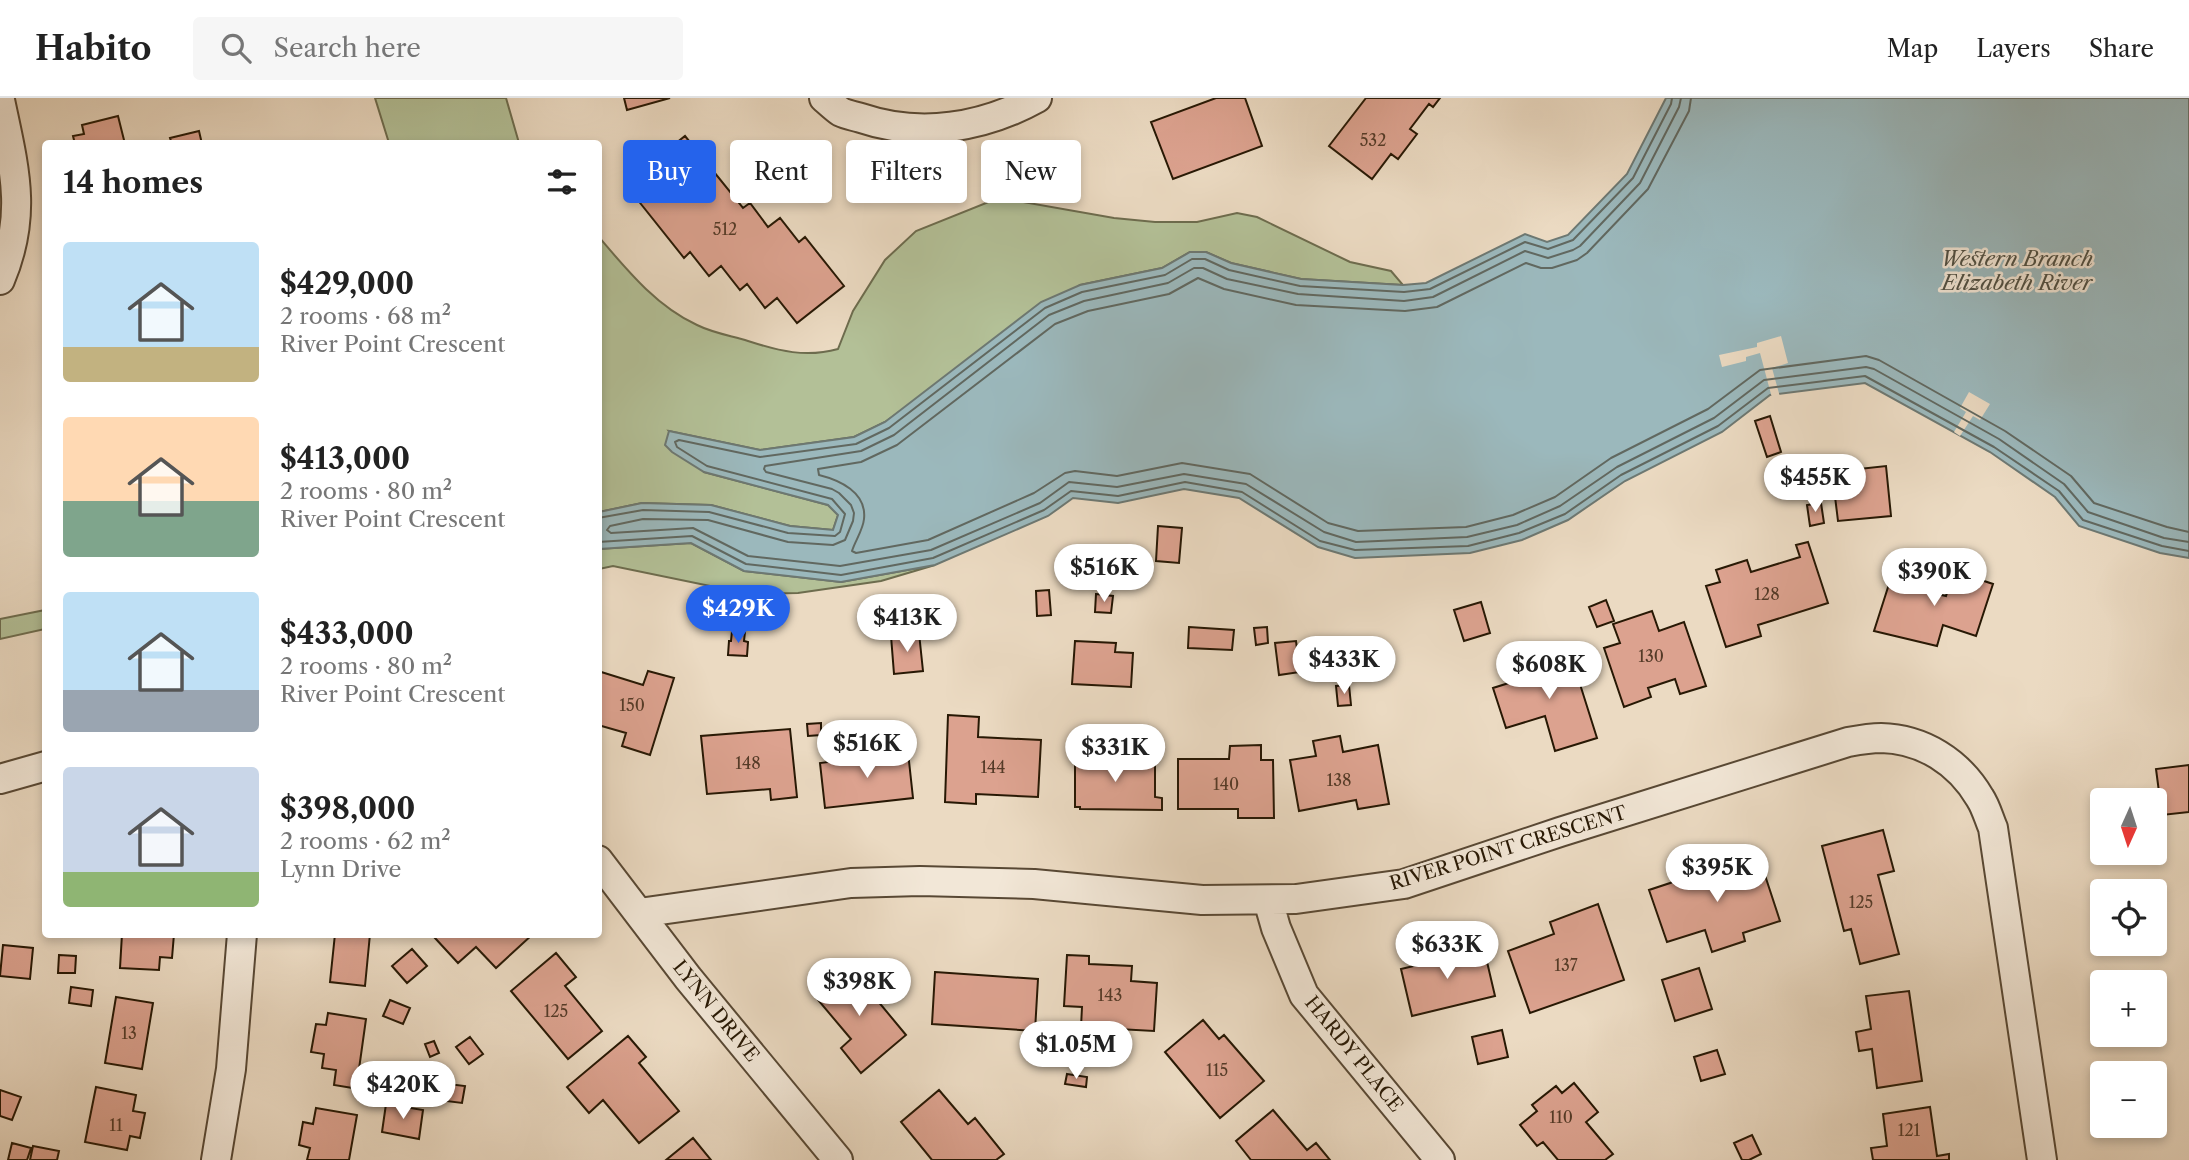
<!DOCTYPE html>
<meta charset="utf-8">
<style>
:root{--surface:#fff;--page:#f6f6f6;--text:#222;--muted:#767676;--line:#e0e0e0;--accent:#2563eb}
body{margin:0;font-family:"Libre Caslon Text",serif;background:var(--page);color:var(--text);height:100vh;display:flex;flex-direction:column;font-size:26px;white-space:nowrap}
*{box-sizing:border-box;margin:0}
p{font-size:23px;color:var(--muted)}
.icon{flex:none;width:38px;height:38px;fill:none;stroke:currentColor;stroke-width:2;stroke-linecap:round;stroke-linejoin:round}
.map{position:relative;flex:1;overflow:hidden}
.sheet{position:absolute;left:42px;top:42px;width:560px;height:798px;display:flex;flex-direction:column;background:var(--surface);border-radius:7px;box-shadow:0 4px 10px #0003}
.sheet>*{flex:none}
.hud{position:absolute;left:623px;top:42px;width:665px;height:63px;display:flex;gap:14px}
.needle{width:46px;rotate:183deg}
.buttons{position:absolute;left:2090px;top:690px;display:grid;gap:14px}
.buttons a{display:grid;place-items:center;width:77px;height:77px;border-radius:7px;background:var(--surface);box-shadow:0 4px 10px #0003;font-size:35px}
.price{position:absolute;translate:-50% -60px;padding:0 16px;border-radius:24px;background:#fff;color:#222;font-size:23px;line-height:46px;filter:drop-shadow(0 2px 4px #0008)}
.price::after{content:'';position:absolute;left:50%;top:42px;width:21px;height:16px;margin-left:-10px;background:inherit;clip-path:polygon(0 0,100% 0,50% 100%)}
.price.selected{background:var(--accent);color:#fff}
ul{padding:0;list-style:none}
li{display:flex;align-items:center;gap:21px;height:175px;padding:0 21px}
li span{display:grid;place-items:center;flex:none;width:196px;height:140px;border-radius:7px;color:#555}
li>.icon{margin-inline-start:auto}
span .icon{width:84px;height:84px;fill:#fffc;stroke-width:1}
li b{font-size:30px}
h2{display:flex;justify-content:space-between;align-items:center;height:84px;padding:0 21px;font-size:30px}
.tag{padding:0 24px;border-radius:7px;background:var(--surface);box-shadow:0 4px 10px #0003;font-size:24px;line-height:63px}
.tag.selected{background:var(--accent);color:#fff}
header{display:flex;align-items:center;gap:42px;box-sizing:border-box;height:98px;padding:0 35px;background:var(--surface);border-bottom:2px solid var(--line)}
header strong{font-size:33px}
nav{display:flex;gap:38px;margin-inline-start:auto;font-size:24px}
.search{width:490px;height:63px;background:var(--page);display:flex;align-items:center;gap:18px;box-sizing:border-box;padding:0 24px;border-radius:7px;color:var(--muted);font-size:26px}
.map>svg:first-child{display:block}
.green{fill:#b3c097;stroke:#6d6c4e;stroke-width:2}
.water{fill:#9bb8bc;stroke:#6d7872;stroke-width:2}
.pier{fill:#ebdac2}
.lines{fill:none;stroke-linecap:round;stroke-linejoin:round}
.shore{stroke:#616860;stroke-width:2}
.building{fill:#dca28f;stroke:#271804;stroke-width:2}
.minor-casing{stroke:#584834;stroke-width:32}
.minor{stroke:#f2e7d7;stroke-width:28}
.labels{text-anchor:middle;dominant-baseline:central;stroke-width:5;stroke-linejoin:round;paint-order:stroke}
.number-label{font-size:16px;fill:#543a27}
.street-label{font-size:19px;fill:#271804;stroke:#f2e7d7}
.water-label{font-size:21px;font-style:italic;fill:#505044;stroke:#f2e7d7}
</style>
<header>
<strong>Habito</strong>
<div class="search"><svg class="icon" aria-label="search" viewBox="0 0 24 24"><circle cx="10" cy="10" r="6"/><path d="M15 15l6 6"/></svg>Search here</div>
<nav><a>Map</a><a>Layers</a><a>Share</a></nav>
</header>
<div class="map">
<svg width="2189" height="1062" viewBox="0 0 2189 1062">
<rect width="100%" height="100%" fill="#ebdac2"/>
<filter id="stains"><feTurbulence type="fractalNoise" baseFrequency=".00286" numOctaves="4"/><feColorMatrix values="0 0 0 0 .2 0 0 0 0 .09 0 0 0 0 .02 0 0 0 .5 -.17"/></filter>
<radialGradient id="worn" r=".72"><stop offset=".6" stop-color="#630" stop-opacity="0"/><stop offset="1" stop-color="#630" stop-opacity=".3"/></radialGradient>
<path class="green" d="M375,0h131l13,45h-130z
M1012,102l102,18 41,4h42l40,-9 20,4 93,45 41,9 12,14 -102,-6 -70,-16 -25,-11h-16l-28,16 -82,17 -195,137 -31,15 -94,13 -91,-19 35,41 124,33 10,10 -5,15 -43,-4 -79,-21 -69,-2 -43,9 -1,-276c29,34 58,70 99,89 16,8 35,11 51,16 31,10 58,17 90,8l15,-38 32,-51 31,-29 75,-30z
M691,445l53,28 97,11 94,-17 -54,16 -83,12 -49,1 -136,-28 -14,3v-20z
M45,512v19l-45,10v-20z"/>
<path class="water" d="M1666,0h523v460l-29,-5 -81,-27 -24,-29 -65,-45 -125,-69 -95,12 -48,37 -97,49 -57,39 -46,20 -52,13 -115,5 -37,-11 -79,-49 -55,-9 -66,14 -45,-5 -25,18 -113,49 -94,17 -97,-11 -53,-28 -92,6v-37l43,-9 69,2 79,21 43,4 5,-15 -10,-10 -124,-33 -32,-20 -7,-7 4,-14 91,19 94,-13 31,-15 156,-120 39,-17 82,-17 28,-16h16l25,11 70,16 102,6 23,-2 99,-49 22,8 21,-7 59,-61z"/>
<path class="pier" d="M1781,238l7,27 -16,5 8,29 -8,1 -12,-45 -14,4v4l-24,6 -3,-12 38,-8v-4z
M1969,294l21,12 -10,16 -7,-4 -13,20 -6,-4 12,-20 -6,-4z"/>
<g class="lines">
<path class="shore" d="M1681,0l-2,9 -39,76 -60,63 -7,4 -25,8 -23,-7 -92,46 -29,4 -106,-7 -71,-15 -24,-11h-9l-26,15 -84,18 -35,14 -155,120 -33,16 -96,15 -1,3 2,3 66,17 7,4 12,12 3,8 -1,8 -8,19 -12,5 -45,-3 -80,-22 -65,-1 -33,7 -3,4 4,3 82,-5 55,28 92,10 91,-16 109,-47 29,-21 48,5 67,-13 62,10 78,48 32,10 111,-5 50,-12 43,-19 57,-39 97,-49 50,-38 102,-13 8,2 125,70 65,45 24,28 76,26 25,4
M1691,0l-2,13 -41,78 -61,64 -10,7 -25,8h-11l-15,-5 -89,44 -32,4 -109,-6 -72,-16 -26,-11 -29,16 -81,17 -33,13 -158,121 -36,17 -43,7 1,6c20,5 48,17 45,44 -1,11 -9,22 -12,32l4,2 72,-13 106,-47 31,-20 10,-2 42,5 65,-13 68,11 78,49 30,8 108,-4 47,-12 42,-18 56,-39 97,-49 52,-39 106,-14 13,4 126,71 66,45 23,27 73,24 22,5
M598,420l45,-8 66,2 79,21 47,3 5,-4 5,-18 -13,-15 -125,-33 -30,-19 -2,-5 4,-2 81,17 96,-13 33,-16 156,-120 37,-16 83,-17 27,-16h13l24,11 71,16 104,6 26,-3 95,-47 23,7 25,-9 60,-62 38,-74 1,-6
M598,444l94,-6 54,28 95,11 92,-17 111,-48 27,-19 47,5 67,-14 57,10 78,49 35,9 113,-4 51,-13 46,-19 56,-39 97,-49 50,-38 97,-12 129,71 65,44 24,29 79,26 27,5"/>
</g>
<path class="building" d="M624,0h46l-43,12z
M1216,0h29l17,48 -89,33 -22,-57z
M1366,0h74l-7,9 -4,-3 -19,25 7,5 -19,25 -7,-5 -19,25 -43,-33z
M118,18l7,28h-50l-2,-8 11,-2 -2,-9z
M199,33l3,13h-30l-2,-6z
M685,38l58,72 7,-5 18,24 12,-9 19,24 6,-5 39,49 -47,37 -20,-25 -12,10 -18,-24 -7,6 -19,-24 -12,10 -19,-24 -6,6 -59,-74z
M1770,318l11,36 -14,5 -12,-36z
M1886,368l5,50 -53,5 -6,-49z
M1821,405l3,20 -14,3 -3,-21z
M1158,428l24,2 -3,35 -23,-2z
M1808,444l20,61 -70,22 3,11 -35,11 -20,-61 14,-4 -4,-12 31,-10 4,12 49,-15 -4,-12z
M1925,472l18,6 -6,18 9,2 8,-25 39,13 -17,52 -33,-11 -6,21 -63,-15 16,-50 29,9z
M1049,492l2,25 -14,1 -1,-25z
M1096,496l17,2 -2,17 -16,-1z
M1606,502l8,21 -17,6 -8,-20z
M1481,504l9,31 -26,8 -10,-31z
M1652,513l7,20 25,-9 22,64 -26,8 -5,-15 -27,9 3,9 -27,10 -20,-59 16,-5 -7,-19z
M1189,529l45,3 -2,20 -44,-2z
M1267,529l1,16 -12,2 -2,-17z
M732,533l13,1 -1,9 4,1 -1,14 -19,-1 1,-14h2z
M919,535l4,38 -29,3 -3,-38z
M1075,543l41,2 -1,9 18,1 -2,34 -59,-3z
M1296,543l4,31 -21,3 -4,-32z
M1561,552l5,15 7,-3 24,76 -42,13 -10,-35 -39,12 -13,-40 38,-12 -4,-14z
M598,573l45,14 5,-14 26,7 -24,77 -28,-9 4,-13 -28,-8z
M1349,587l2,20 -13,1 -2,-20z
M948,617l31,2 -1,20 63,3 -3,57 -62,-3v10l-31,-2z
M821,625v12l-13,1 -1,-12z
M790,631l7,68 -26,3 -1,-11 -63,5 -6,-58z
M1340,638l3,16 35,-7 11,59 -31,5 -2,-9 -57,11 -9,-51 26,-4 -3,-15z
M1261,647v15h12l1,58h-36v-9h-60v-50h51l1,-13z
M908,654l5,46 -88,10 -5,-45z
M1075,656l44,1 -1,7h37v35l7,1v12l-82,-1v-2h-5z
M2189,667v47l-27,3 -6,-46z
M1883,732l11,41 -16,4 21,79 -39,10 -9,-35 -7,2 -22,-85z
M1758,756l22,67 -37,12 2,8 -33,11 -7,-22 -38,12 -18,-52z
M1598,806l26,76 -94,33 -22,-62 46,-17 -4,-12z
M122,836h52l-2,24 -12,-1 -1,13 -39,-2z
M335,836h35l-5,52 -35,-4z
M440,836h93l-37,34 -20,-21 -18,16 -23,-25z
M3,847l30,3 -3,31 -30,-3z
M1457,849l2,8 25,-6 11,47 -83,20 -11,-47 21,-5 -2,-8z
M412,851l15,17 -20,17 -15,-17z
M556,855l20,24 -11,9 37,45 -34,28 -57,-68z
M59,857l17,1 -1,17h-17z
M1067,857l22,1v8l43,2 -1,15 26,2 -3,48 -73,-4 1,-20 -18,-1z
M848,867l58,70 -45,38 -20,-25 10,-9 -38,-45z
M1699,870l13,41 -37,12 -13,-41z
M935,874l103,7 -3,52 -103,-7z
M71,889l22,3 -2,16 -22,-3z
M1909,893l13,90 -45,7 -5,-39 -13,2 -3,-19 15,-3 -5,-33z
M116,899l37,6 -11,66 -37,-6z
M390,902l20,8 -7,16 -20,-8z
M328,915l38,6 -7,50 9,2 -3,19 -31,-5 2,-15 -14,-2 2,-14 -13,-2 5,-28 10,1z
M1203,922l16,19 5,-4 40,46 -44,37 -55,-66z
M1502,932l6,27 -30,7 -6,-27z
M628,938l18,21 -7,6 40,48 -40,32 -36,-43 -14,13 -22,-26z
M470,939l13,17 -14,10 -13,-17z
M434,943l5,12 -9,4 -5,-13z
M1717,952l8,24 -24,7 -7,-24z
M1067,976l20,3 -1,10 -21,-3z
M1574,985l24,29 -12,10 27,32 -8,6h-47l-15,-18 -6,4 -17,-21 17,-14 -5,-6 24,-19 6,7z
M448,986l17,2 -3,17 -16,-2z
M96,989l40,8 -3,16 12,2 -5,25 -10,-2 -3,14 -42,-8z
M0,992l21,7 -9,23 -12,-4z
M939,992l29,34 7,-6 29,36 -8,6h-64l-31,-38z
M386,1006l37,6 -4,29 -37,-7z
M1930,1009l7,49 12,-2v6h-76l-2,-12 16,-2 -4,-32z
M316,1010l41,7 -8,45h-42l3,-12 -11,-3 4,-23 10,2z
M1273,1012l34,40 9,-7 14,17h-79l-15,-19z
M1752,1037l9,19 -12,6h-7l-8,-17z
M693,1040l18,22h-45z
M12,1045l19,5 -4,12h-19z
M33,1048l26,5 -2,9h-27z"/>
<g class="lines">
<g class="minor-casing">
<path id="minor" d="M824,0c5,4 11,10 17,14 6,3 14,4 20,6 59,20 122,10 176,-20
M0,2c14,67 28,114 0,180
M0,681l46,-13
M598,762l90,118 150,182
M1268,802l8,28 28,67 136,165
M639,815l212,-30 69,-2 114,3 168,16 94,-1 108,-15 156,-52 288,-90c11,-2 22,-4 33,-4 42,1 78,24 99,60 6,9 9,21 13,30l49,332
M216,1062l15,-91 11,-135"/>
</g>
<use href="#minor" class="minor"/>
</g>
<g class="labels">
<g class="number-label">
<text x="1373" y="42">532</text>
<text x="725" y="131">512</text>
<text x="1767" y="496">128</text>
<text x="1651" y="558">130</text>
<text x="632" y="607">150</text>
<text x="748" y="665">148</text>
<text x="993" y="669">144</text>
<text x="1339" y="682">138</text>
<text x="1226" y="686">140</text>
<text x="1861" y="804">125</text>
<text x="1566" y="867">137</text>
<text x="1110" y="897">143</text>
<text x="556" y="913">125</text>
<text x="129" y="935">13</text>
<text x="1217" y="972">115</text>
<text x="1561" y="1019">110</text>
<text x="116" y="1027">11</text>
<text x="1909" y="1032">121</text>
</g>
<g class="street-label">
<text transform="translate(1508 750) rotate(-17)">RIVER POINT CRESCENT</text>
<text transform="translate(716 913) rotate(51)">LYNN DRIVE</text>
<text transform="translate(1354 956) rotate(51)">HARDY PLACE</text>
</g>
<g class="water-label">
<text x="2017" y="160">Western Branch<tspan x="2017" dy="24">Elizabeth River</tspan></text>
</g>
</g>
<rect width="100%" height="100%" filter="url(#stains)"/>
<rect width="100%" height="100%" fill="url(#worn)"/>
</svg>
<div class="buttons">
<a><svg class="needle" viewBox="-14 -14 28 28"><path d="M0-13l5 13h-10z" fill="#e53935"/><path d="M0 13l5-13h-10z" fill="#767676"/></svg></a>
<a><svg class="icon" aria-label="locate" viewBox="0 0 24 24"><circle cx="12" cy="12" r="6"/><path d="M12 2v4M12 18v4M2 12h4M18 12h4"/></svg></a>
<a>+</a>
<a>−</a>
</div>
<b class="price" style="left:1815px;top:416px">$455K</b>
<b class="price" style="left:1104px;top:506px">$516K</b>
<b class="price" style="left:1934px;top:510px">$390K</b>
<b class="price selected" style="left:738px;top:547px">$429K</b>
<b class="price" style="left:907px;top:556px">$413K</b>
<b class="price" style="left:1344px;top:598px">$433K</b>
<b class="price" style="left:1549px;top:603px">$608K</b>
<b class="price" style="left:867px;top:682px">$516K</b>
<b class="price" style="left:1115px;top:686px">$331K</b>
<b class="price" style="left:1717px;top:806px">$395K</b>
<b class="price" style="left:1447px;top:883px">$633K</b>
<b class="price" style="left:859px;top:920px">$398K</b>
<b class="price" style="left:1076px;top:983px">$1.05M</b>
<b class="price" style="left:403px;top:1023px">$420K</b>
<div class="hud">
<a class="tag selected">Buy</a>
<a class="tag">Rent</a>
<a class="tag">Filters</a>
<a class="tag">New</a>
</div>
<section class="sheet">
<h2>14 homes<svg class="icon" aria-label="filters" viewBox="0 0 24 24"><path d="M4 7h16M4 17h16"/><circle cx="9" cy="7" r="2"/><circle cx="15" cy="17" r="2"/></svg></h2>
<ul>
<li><span style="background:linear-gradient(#bfe0f5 75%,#c2b280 0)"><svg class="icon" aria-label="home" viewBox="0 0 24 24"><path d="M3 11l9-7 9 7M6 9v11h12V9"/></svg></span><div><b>$429,000</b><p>2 rooms · 68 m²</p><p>River Point Crescent</p></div></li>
<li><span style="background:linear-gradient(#ffd9b3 60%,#7fa58c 0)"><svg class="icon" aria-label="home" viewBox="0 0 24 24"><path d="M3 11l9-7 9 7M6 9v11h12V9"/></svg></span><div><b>$413,000</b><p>2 rooms · 80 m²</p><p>River Point Crescent</p></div></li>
<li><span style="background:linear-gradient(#bfe0f5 70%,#9aa5b1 0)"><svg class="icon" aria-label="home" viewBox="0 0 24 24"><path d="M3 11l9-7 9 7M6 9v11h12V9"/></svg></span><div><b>$433,000</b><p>2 rooms · 80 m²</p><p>River Point Crescent</p></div></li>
<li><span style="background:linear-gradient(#c9d6e8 75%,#8fb573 0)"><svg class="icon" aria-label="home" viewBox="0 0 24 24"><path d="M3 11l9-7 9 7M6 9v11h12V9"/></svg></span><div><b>$398,000</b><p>2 rooms · 62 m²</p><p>Lynn Drive</p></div></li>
</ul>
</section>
</div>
